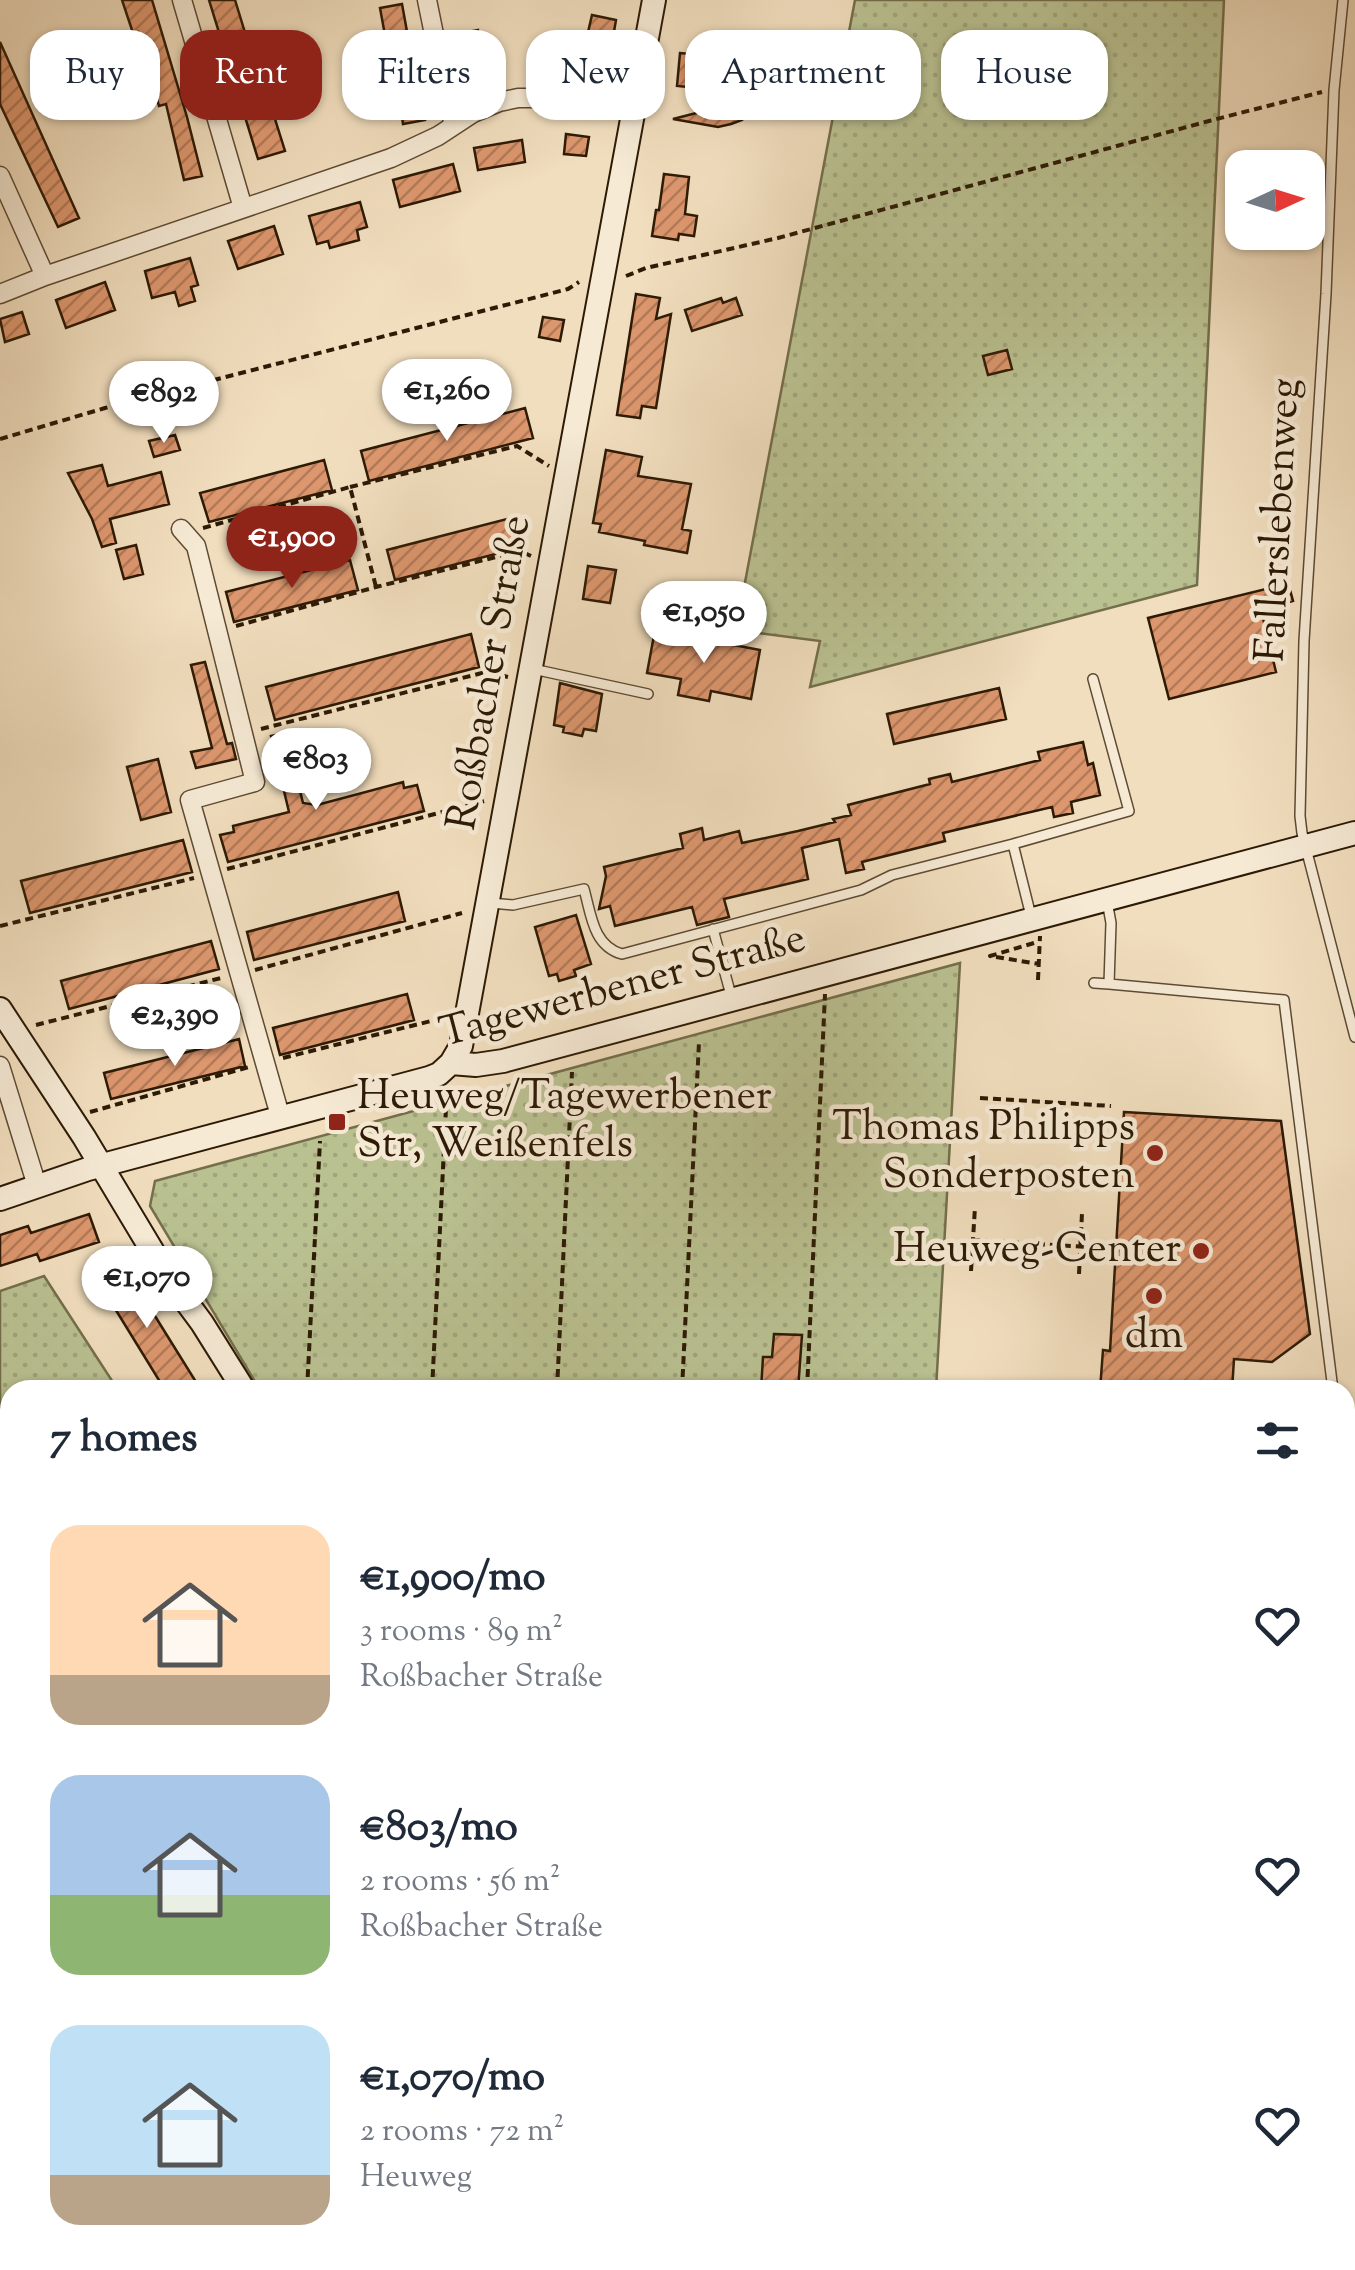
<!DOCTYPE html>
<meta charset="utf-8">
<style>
:root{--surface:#fff;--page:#f2f2f3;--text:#1f2937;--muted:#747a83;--accent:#8f2418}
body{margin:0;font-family:"Sorts Mill Goudy",serif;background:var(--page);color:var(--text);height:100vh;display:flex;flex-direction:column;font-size:38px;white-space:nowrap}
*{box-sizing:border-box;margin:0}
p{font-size:32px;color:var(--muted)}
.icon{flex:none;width:55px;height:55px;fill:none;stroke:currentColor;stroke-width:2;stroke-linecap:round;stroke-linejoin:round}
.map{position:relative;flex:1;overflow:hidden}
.sheet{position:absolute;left:0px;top:1380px;width:1355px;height:890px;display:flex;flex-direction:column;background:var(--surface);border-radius:30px 30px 0 0;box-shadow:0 2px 8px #0004}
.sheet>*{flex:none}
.guide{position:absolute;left:30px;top:30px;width:1295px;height:90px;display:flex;gap:20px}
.needle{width:65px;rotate:86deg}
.fabs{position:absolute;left:1225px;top:150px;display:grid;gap:20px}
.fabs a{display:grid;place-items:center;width:100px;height:100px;border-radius:20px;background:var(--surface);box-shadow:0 2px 8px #0004;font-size:50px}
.price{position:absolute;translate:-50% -85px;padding:0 22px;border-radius:35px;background:#fff;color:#222;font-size:32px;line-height:65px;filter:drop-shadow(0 2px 5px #0008)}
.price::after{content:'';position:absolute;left:50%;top:60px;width:30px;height:22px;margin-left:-15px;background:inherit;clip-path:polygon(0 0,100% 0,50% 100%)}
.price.active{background:var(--accent);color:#fff}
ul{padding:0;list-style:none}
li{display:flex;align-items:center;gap:30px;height:250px;padding:0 50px}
li span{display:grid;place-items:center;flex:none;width:280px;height:200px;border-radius:30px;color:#555}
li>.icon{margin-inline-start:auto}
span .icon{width:120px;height:120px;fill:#fffc;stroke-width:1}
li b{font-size:42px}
h2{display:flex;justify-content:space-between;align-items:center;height:120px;padding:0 50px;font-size:42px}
.tag{padding:0 35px;border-radius:30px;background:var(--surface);box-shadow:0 2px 8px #0004;font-size:35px;line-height:90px}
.tag.active{background:var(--accent);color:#fff}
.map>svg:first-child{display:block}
.green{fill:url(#green-dots);stroke:#746e4b;stroke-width:2.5}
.building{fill:url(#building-hatch);stroke:#2d1a05;stroke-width:2.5}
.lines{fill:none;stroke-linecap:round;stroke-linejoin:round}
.lane-casing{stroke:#5e4b33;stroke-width:12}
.street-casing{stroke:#5e4b33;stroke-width:21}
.secondary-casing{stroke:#2d1a05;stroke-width:26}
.path{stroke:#2d1a05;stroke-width:4;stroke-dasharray:8 5;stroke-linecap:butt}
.lane{stroke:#f6ead5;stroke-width:9}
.street{stroke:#f6ead5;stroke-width:18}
.secondary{stroke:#f6ead5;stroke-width:22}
.poi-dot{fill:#8f2418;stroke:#f6ead5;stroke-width:4}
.labels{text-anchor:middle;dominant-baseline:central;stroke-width:9;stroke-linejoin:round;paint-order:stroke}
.street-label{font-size:42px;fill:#2d1a05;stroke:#f6ead5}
.poi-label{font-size:42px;fill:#2d1a05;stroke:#f6ead5;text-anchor:end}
</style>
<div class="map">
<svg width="1355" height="2270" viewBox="0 0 1355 2270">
<defs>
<pattern id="green-dots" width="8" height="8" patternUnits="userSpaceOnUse" patternTransform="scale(2.5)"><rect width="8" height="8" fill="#bac191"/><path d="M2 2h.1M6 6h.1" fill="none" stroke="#a0a57c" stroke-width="1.8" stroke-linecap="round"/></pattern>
<pattern id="building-hatch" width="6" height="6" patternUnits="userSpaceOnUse" patternTransform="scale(2.5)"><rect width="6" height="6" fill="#dd976e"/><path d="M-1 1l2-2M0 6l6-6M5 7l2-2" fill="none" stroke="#b47a58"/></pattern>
</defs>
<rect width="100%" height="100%" fill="#f1debe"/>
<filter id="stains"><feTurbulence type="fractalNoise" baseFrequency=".002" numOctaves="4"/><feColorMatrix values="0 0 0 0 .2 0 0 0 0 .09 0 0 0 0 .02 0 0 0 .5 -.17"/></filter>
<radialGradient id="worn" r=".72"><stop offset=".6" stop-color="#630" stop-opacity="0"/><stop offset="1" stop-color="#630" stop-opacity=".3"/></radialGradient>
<path class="green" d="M855,0h369l-27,585 -387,102 10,-46 -84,-11z
M960,963l-24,427h-676l-110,-184 5,-25z
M44,1276l74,114h-108v99l-10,1v-199z
M10,1752v168l-10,-1v-166z"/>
<path class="building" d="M122,0h30l35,117 15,59 -18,4 -18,-76 -7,2 -21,-74 -5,1z
M209,0h26l31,101 3,-1 16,51 -27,8z
M402,4l8,44h4l11,72 -22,4 -7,-45h-3l-13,-71z
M592,15l24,5 -9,52 -27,-5z
M478,30l4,22 18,-3 3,21 -36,7 -8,-43z
M0,42l79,176 -21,9 -58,-123z
M680,53l31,3 -3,33 -31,-3z
M739,102l3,18 -11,4 -13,3 -45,-8z
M566,134l23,3 -3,19 -22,-2z
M522,140l3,22 -47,8 -4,-22z
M453,164l7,27 -60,16 -7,-27z
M664,174l25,3 -4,37 12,2 -3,20 -15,-2 -1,6 -26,-4 4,-26h3z
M360,202l7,25 -10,3 2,10 -29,8 -2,-7 -11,3 -8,-28z
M274,226l9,28 -45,15 -10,-28z
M190,258l8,27 -7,2 4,14 -16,5 -4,-14 -23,6 -7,-27z
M105,282l10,28 -49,18 -10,-28z
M636,294l24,4 -4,21 15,-5 -15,94 -14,-2 -2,12 -23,-3z
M721,298l2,5 13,-5 6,17 -50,16 -7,-21z
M22,312l7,22 -24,8 -5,-23z
M543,317l21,3 -4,21 -21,-4z
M1007,350l5,19 -24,6 -5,-19z
M525,408l8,30 -164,43 -8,-30z
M175,435l5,15 -26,7 -5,-16z
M606,450l36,7 -4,19 53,8 -9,45 9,2 -4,22 -43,-8 1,-4 -46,-9 2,-8 -8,-1z
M324,460l8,30 -123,32 -9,-29z
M102,465l6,21 53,-14 8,32 -59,15 6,24 -14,4 -10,-28 -24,-46z
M511,518l8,30 -124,32 -8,-30z
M136,545l7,29 -19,5 -8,-29z
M350,560l8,30 -124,32 -8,-30z
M588,566l28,4 -6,33 -27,-4z
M1284,568l9,33 -32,9 15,62 -107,27 -21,-81 126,-31 -5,-15z
M655,630l105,20 -9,49 -40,-8 -2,10 -31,-6 3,-16 -34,-6z
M471,634l8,33 -204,53 -9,-33z
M205,662l22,82 5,-1 4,16 -40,9 -5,-16 21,-4 -21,-83z
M560,683l42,11 -6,37 -12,-2 -2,7 -19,-4 1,-5 -10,-2z
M999,688l7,31 -112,25 -7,-30z
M286,733l17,70 14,2 86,-23 1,6 13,-3 7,26 -196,51 -8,-27 14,-3 -1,-6 56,-14 -18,-76z
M1083,742l5,23 5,-2 7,32 -29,7 2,11 -19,4 -2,-10 -109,26 2,8 -83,21 2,7 -18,4 -7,-34 -37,9 6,31 -84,20 5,18 -32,8 -5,-18 -77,19 -5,-20 -11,3 7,-33 -2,-9 79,-19 -3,-14 22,-6 2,12 35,-9 3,12 56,-12 37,-9 -2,-3 18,-4 -3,-10 82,-21 -1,-5 21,-5 2,8 88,-22 -2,-8z
M158,759l13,53 -30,8 -14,-53z
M183,840l9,32 -162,41 -9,-32z
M398,892l7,29 -151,39 -7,-28z
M576,915l15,49 -17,6 2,6 -17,5 -2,-7 -8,2 -14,-49z
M211,941l8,28 -150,40 -8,-28z
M407,994l7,26 -134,35 -7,-27z
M239,1039l6,27 -134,33 -7,-26z
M1124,1112l157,9 29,213 -38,28 -38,-3 -2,31h-132l3,-40 7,1z
M89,1214l10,28 -59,19 -3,-7 -37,12v-31l28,-9 3,7z
M123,1264l27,44 51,82h-36l-67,-109z
M774,1334l28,1 -4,55h-37l2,-33h9z"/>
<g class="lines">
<g class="lane-casing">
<path id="lane" d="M1343,0l-9,90 -8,204 -22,347 -4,175 2,17 53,204
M533,669l115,25
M491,903l22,2 71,-16c7,25 9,57 38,65l239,-64 31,-15 121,-31
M1031,916l-18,-72 116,-33 -36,-132
M713,929l19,70
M1094,983l15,1 2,-61 -4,-22
M1109,984l175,16 49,390
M1345,1487l10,79
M1345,1723l10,-10
M1345,1922l10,1
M1345,1966h10"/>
</g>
<g class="street-casing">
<path id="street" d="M182,0l61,208
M427,0l20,98 7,27
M0,176l45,100
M0,294l45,-18 346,-118 47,-22 35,-23 26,-11 19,-4h38l78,10
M181,529l15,17 59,236 -65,18 91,319
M0,1066l37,120
M0,1623l10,-1"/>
</g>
<g class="secondary-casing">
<path id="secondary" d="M0,1009l84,128 84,140 34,46 42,67
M451,1063l10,-17 193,-1046
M0,1199l88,-30 341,-91 10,-4 12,-11 25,2 27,-4 852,-228
M0,2010h10
M1345,2077l10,1
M765,2260l9,10"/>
</g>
<path class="path" d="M626,276l20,-8 132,-30 431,-117 113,-29
M0,439l105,-31 463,-119 11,-7
M350,487l167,-41 32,20
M203,528l147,-41 26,100
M236,626l140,-39 144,-36 11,5
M261,729l225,-57 22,5
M227,869l257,-68
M0,926l194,-48
M1034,943l-44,13 49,8
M255,970l207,-57
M1038,980l2,-44
M36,1025l185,-47
M283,1058l160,-40
M980,1098l131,8
M90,1112l159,-45
M972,1240l132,8
M971,1271l4,-64
M1079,1274l3,-61
M307,1390l13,-249
M432,1390l14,-282
M557,1390l15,-318
M682,1390l17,-348
M807,1390l18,-396
M963,1390l1,-12
M1071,1390l1,-4
M0,1495l10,-1
M0,1747l10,-1
M0,1929h10
M0,1984l10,1
M80,2270v-10
M204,2270l1,-10
M335,2270v-10
M402,2270l1,-10"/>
<use href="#lane" class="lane"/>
<use href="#street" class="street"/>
<use href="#secondary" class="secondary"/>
</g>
<g class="poi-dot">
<rect x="327" y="1112" width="20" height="20" rx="5"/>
<circle cx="1155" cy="1153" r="10"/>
<circle cx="1201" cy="1251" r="10"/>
<circle cx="1154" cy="1296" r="10"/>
</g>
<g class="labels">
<g class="street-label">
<text transform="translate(1280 520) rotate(-87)">Fallerslebenweg</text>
<text transform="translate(491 673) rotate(-80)">Roßbacher Straße</text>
<text transform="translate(623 988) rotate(-15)">Tagewerbener Straße</text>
</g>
<g class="poi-label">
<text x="357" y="1098" text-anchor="start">Heuweg/Tagewerbener<tspan x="357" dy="48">Str, Weißenfels</tspan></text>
<text x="1135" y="1129">Thomas Philipps<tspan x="1135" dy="48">Sonderposten</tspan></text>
<text x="1181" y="1251">Heuweg-Center</text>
<text x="1154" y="1337" text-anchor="middle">dm</text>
</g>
</g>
<rect width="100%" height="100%" filter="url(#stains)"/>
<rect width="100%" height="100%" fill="url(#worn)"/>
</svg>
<div class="fabs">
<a><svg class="needle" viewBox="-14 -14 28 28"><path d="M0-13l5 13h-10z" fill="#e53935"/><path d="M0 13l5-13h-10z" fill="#747a83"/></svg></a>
</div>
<b class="price" style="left:447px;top:444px">€1,260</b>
<b class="price" style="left:164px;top:446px">€892</b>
<b class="price active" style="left:292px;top:591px">€1,900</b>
<b class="price" style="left:704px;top:666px">€1,050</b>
<b class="price" style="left:316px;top:813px">€803</b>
<b class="price" style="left:175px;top:1069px">€2,390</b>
<b class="price" style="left:147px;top:1331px">€1,070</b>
<div class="guide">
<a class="tag">Buy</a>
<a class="tag active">Rent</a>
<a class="tag">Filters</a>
<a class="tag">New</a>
<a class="tag">Apartment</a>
<a class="tag">House</a>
</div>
<section class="sheet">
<h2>7 homes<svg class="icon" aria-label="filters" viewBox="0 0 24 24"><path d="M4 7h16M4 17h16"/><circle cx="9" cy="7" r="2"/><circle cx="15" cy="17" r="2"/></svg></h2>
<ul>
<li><span style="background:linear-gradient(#ffd9b3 75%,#b9a48a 0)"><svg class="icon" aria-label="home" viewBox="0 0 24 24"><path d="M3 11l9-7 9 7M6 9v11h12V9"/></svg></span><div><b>€1,900/mo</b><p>3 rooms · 89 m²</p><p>Roßbacher Straße</p></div><svg class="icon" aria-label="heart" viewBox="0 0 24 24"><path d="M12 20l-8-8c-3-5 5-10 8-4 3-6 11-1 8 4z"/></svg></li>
<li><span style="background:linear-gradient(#a9c7e8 60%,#8fb573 0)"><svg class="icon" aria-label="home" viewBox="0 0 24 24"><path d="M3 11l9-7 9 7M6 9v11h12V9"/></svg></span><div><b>€803/mo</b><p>2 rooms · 56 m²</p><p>Roßbacher Straße</p></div><svg class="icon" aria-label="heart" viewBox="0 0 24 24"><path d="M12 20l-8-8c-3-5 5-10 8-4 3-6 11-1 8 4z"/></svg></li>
<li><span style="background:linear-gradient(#bfe0f5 75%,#b9a48a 0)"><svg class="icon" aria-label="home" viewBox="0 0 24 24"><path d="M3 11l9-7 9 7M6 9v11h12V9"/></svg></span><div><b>€1,070/mo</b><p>2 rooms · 72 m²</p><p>Heuweg</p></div><svg class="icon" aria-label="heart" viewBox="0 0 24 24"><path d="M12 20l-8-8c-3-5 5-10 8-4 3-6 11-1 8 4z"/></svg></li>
</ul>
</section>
</div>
